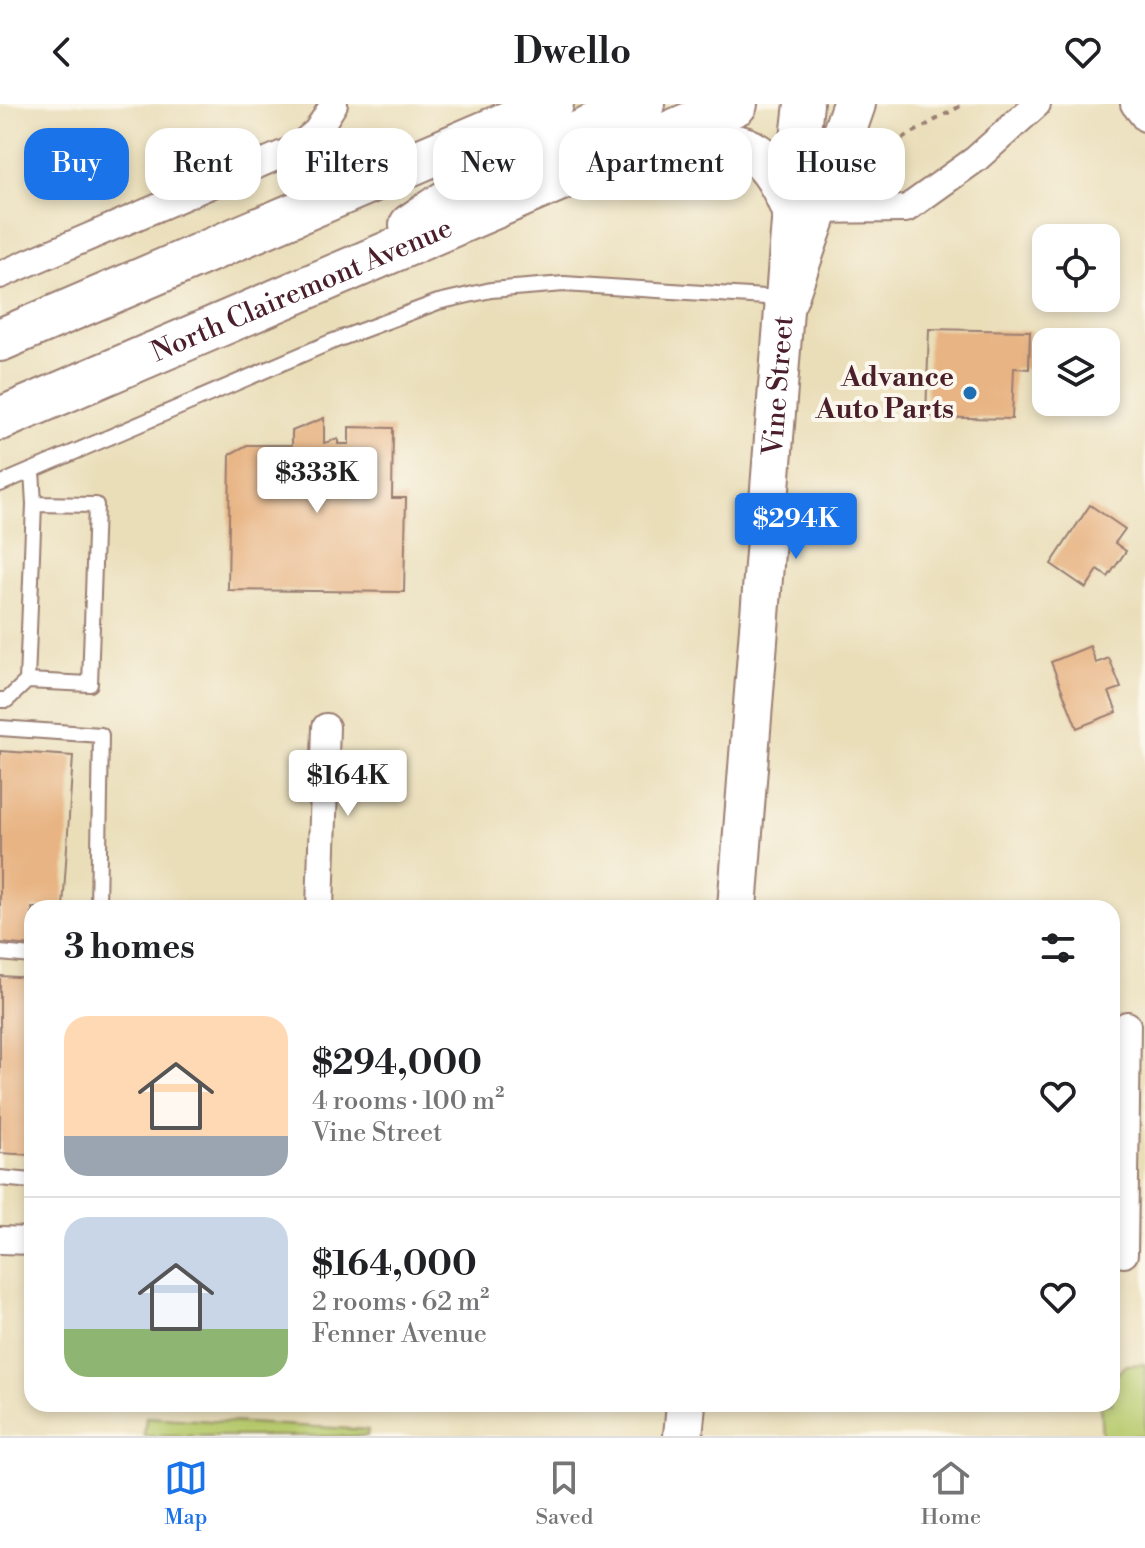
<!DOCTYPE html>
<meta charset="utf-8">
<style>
:root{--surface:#fff;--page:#f6f6f6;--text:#202124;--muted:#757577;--line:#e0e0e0;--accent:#1a73e8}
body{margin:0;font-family:"Libre Bodoni",serif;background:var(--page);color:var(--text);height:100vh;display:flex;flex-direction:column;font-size:30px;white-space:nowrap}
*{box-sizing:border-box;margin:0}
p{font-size:26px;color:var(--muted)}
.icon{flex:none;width:44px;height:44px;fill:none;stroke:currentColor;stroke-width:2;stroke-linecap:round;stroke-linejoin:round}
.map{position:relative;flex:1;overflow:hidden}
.side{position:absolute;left:24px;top:796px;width:1096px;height:512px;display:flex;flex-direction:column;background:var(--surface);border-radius:24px;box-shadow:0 4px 12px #0003}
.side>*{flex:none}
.banner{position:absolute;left:24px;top:24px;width:1098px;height:72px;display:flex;gap:16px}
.controls{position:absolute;left:1032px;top:120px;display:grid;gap:16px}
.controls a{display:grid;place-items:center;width:88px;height:88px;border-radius:16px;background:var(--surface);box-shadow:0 4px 12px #0003;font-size:40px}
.price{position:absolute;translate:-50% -68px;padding:0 18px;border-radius:8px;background:#fff;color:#222;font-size:26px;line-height:52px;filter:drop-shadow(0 2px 4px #0008)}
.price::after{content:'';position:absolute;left:50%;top:48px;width:24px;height:18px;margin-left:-12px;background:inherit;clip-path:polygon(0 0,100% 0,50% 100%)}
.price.active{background:var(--accent);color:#fff}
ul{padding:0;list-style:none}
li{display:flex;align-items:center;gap:24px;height:200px;padding:0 40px}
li+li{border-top:2px solid var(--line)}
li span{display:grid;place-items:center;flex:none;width:224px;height:160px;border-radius:24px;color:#555}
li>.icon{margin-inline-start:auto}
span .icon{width:96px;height:96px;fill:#fffc;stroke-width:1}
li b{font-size:34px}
h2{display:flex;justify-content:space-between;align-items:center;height:96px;padding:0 40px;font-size:34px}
.tag{padding:0 28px;border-radius:24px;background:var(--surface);box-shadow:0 4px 12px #0003;font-size:28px;line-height:72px}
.tag.active{background:var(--accent);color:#fff}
header{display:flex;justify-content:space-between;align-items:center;height:104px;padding:0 40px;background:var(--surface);font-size:36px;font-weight:800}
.menu{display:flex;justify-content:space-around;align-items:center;height:112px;border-top:2px solid var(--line);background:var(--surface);font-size:22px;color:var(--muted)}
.menu a{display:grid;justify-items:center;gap:4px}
.menu .active{color:var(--accent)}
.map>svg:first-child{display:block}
.green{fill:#b7ca6d;stroke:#80744c;stroke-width:2}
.building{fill:#e8b483}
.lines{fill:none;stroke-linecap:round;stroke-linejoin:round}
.lane-casing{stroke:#9a7e72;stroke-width:18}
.street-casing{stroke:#9a7e72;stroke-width:30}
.secondary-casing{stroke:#9a7e72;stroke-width:42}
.primary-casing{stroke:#9a7e72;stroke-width:46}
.path{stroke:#9a7e72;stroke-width:4;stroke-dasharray:6 6;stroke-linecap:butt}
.lane{stroke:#fff;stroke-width:14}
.street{stroke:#fff;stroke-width:26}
.secondary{stroke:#fff;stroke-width:38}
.primary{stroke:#fff;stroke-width:42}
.poi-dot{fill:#1f6fb2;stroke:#fbf7ec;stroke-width:3}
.labels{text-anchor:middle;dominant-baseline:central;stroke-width:8;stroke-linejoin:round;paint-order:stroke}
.street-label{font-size:28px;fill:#4a1f2b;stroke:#fbf7ec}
.poi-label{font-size:28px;font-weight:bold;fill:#4a1f2b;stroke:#fbf7ec;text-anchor:end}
</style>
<header><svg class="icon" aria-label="back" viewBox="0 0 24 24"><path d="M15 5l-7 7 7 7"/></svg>Dwello<svg class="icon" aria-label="heart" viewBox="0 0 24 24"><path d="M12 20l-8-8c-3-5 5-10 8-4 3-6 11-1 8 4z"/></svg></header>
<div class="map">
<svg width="1145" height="1332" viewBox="0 0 1145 1332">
<rect width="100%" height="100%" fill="#fbf7ec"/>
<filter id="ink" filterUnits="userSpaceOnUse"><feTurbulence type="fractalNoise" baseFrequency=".0125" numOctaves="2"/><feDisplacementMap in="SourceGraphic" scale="16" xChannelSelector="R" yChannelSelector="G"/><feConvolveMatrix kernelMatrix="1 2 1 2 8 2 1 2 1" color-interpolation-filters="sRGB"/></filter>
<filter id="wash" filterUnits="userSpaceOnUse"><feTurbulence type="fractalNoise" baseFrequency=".006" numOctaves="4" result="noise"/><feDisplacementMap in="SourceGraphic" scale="32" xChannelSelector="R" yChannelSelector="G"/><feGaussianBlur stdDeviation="1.8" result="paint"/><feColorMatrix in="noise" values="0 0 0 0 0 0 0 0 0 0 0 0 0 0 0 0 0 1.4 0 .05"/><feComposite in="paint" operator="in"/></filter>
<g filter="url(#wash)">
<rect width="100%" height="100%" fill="#eadeb9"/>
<path class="green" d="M1145,1260v72h-43l-2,-32h12v-26l15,-13z
M146,1313l222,13 -1,6h-223z"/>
<g id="blocks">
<path class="building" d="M929,225l101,2 -1,38 -15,-1 -2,51 -86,-2z
M324,314v25l14,-4v5h11v-17l44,1 -1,70h14l-2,94 -176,-2 2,-136 17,-9h45v-14z
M1090,401l35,24 -10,14 11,8 -18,26 -10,-7 -12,18 -35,-24z
M1090,542l6,17 13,-5 12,30 -12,4 8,20 -40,16 -26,-66z
M0,647l73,5 -10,152h-31v38l-32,-3z
M0,872l32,2v177l-32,-2z"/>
</g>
</g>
<g filter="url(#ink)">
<use href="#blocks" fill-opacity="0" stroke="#9a7e72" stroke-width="2"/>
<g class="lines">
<g class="lane-casing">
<path id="lane" d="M0,380l331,-142 107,-40 53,-12 73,-6 217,14
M27,577l63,3 6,-179 -62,-1
M0,596h7l20,-19 7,-177 -2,-34
M0,624l101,7 -3,173
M0,849l32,3
M0,1074l32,3"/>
</g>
<g class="street-casing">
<path id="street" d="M1134,0l11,14
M804,106l102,-1 70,-50 61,-55
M0,171l297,-127 20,-17 17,-27
M320,804l6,-181
M0,1136l32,1
M1124,1150l3,-229"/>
</g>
<g class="secondary-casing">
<g id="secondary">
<path id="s1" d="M737,804l55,-699 12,-105"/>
<path d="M683,1332l3,-32"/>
</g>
</g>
<g class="primary-casing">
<g id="primary">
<path d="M657,61c70,-30 105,-33 135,44"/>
<path d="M411,121c73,-52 151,-85 232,-121"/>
<path d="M786,195l68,-195"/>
<path d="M0,236l552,-236"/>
<path id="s2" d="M0,315l736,-315"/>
</g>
</g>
<path class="path" d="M871,52l93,-52"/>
<use href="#lane" class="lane"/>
<use href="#street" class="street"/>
<use href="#secondary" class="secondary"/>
<use href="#primary" class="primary"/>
</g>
</g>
<circle class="poi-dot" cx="970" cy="289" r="8"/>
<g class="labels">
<g class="street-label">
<text stroke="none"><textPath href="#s2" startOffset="328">North Clairemont Avenue</textPath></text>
<text stroke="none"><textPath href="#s1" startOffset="524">Vine Street</textPath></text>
</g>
<g class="poi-label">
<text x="954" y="273">Advance<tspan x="954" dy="32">Auto Parts</tspan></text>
</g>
</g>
</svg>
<div class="controls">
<a><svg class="icon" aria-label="locate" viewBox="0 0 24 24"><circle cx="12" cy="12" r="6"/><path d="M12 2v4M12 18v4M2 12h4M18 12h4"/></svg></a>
<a><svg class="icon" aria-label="layers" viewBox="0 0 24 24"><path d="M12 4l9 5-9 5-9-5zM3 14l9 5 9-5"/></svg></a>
</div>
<b class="price" style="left:317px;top:411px">$333K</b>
<b class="price active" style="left:796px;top:457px">$294K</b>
<b class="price" style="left:348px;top:714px">$164K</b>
<div class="banner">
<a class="tag active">Buy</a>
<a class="tag">Rent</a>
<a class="tag">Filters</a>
<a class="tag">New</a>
<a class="tag">Apartment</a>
<a class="tag">House</a>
</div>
<section class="side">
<h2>3 homes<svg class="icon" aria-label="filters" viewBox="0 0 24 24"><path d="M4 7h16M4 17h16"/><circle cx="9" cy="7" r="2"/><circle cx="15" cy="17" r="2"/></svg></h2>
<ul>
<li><span style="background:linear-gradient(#ffd9b3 75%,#9aa5b1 0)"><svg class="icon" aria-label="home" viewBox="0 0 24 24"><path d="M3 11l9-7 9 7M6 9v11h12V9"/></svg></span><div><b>$294,000</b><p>4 rooms · 100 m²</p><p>Vine Street</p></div><svg class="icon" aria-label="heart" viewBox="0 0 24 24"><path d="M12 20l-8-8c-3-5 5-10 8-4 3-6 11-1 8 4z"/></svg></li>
<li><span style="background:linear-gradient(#c9d6e8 70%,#8fb573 0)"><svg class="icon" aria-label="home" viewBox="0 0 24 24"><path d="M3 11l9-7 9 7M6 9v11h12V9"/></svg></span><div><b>$164,000</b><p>2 rooms · 62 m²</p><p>Fenner Avenue</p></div><svg class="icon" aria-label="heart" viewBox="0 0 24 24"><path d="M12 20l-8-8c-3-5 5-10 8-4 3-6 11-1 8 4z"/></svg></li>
</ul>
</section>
</div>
<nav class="menu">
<a class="active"><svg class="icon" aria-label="map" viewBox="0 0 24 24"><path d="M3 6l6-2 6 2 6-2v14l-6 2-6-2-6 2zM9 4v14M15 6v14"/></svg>Map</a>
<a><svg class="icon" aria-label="saved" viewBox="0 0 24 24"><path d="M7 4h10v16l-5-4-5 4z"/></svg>Saved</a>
<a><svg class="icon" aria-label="home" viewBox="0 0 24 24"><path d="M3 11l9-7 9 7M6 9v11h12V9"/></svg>Home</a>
</nav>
